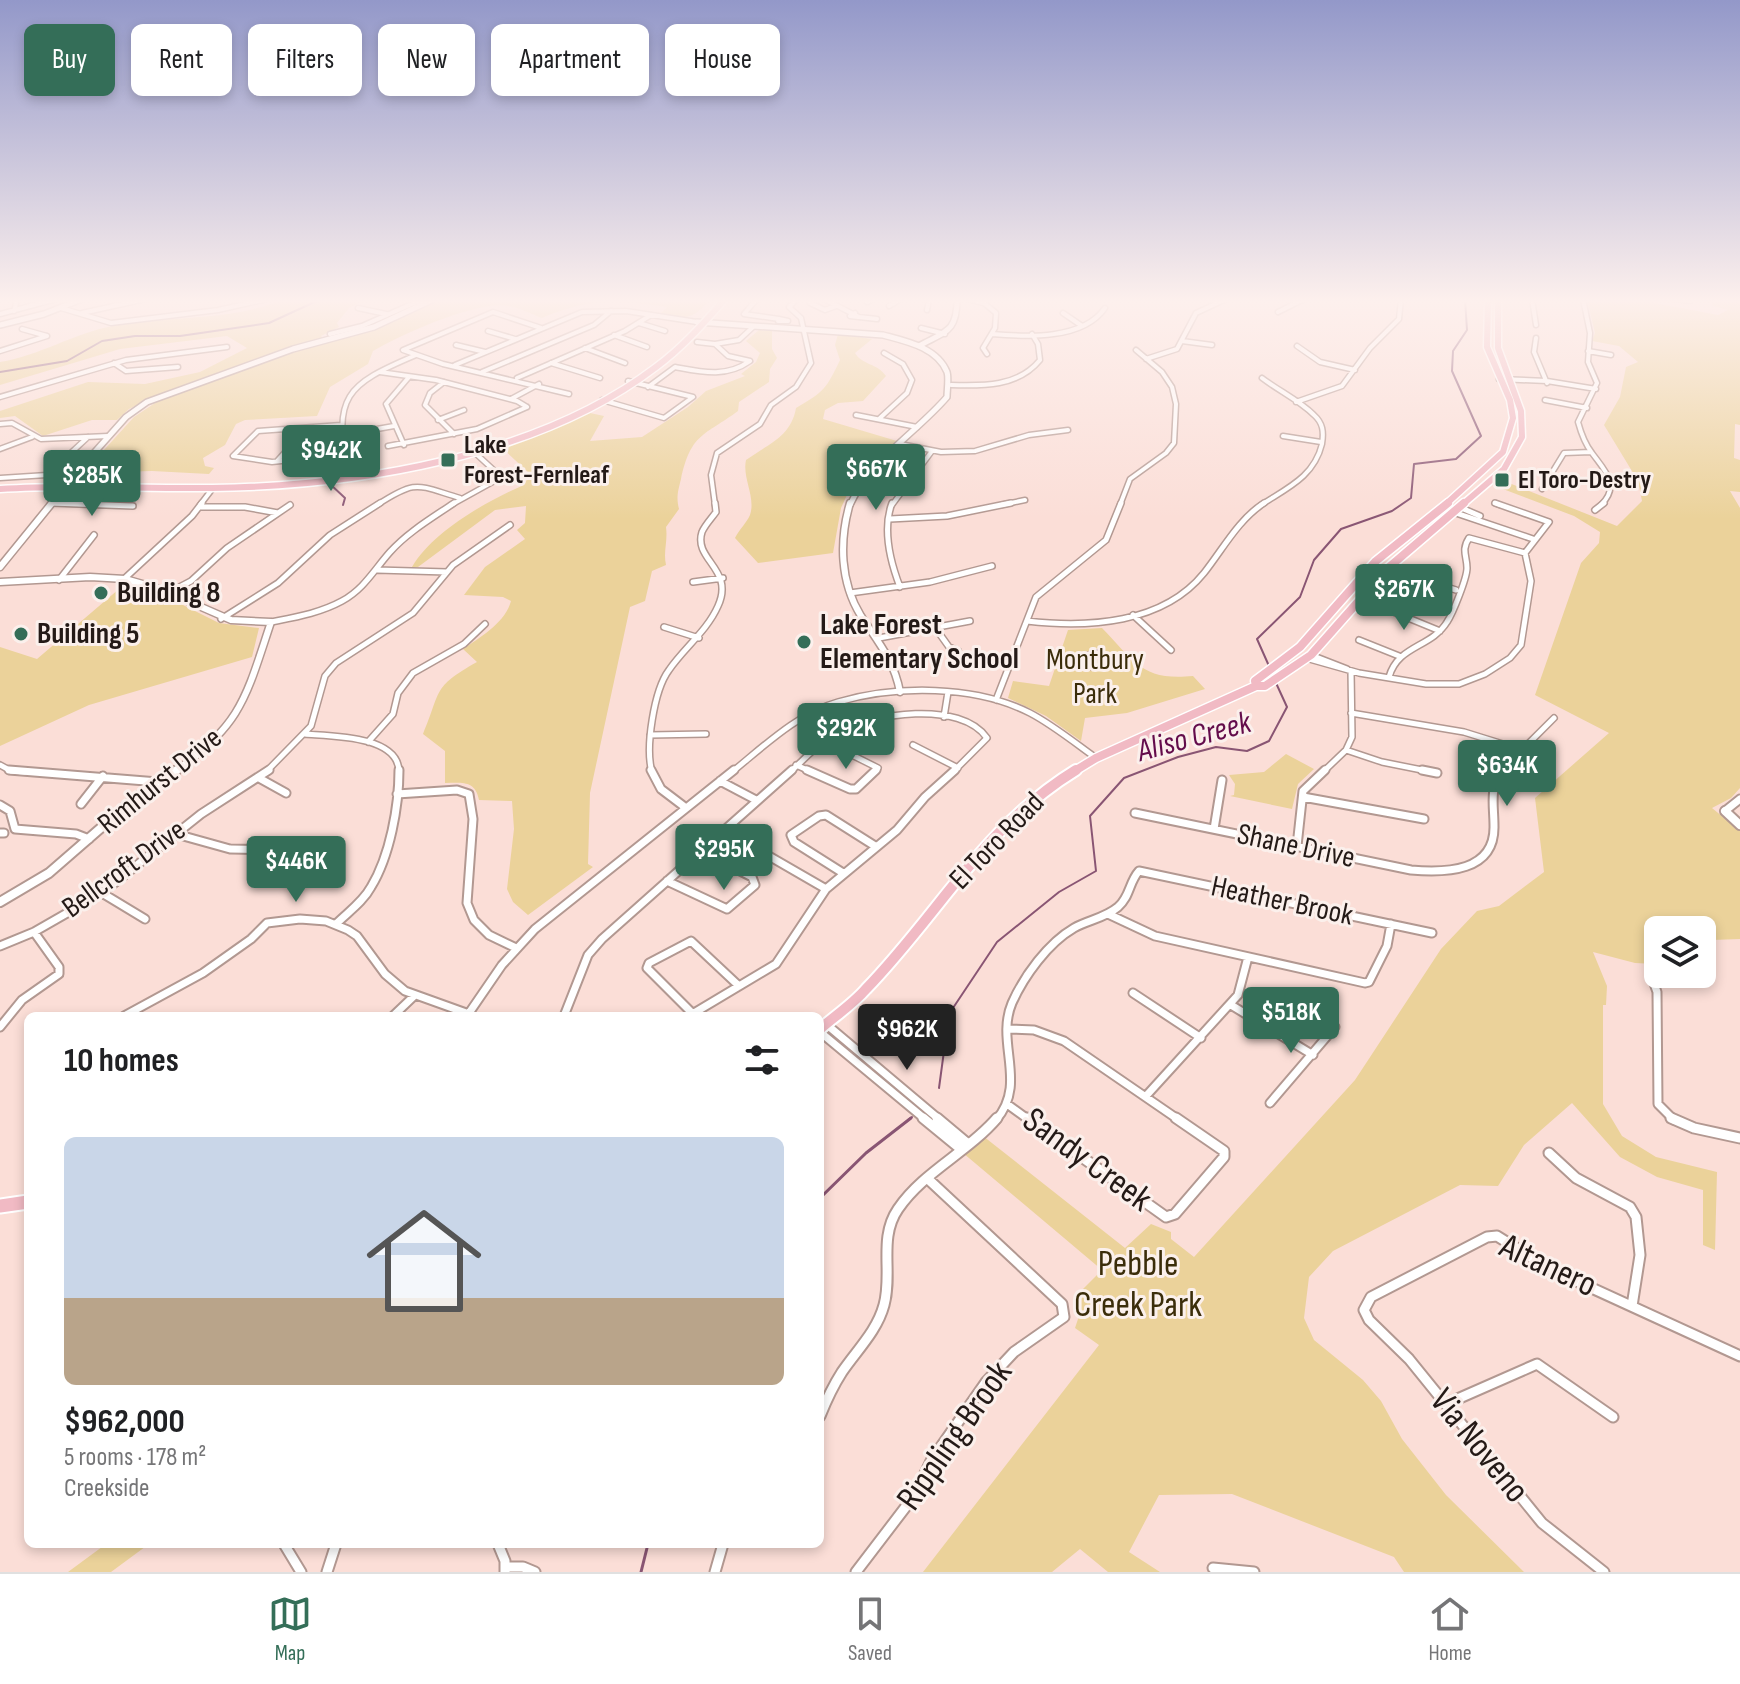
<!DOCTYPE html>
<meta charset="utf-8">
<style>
:root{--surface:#fff;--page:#f2f2f2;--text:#202124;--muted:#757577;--line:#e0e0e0;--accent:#346e58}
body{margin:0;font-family:"Sofia Sans Condensed",sans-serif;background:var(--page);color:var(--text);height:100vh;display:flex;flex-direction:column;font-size:30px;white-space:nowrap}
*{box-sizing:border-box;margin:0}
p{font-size:26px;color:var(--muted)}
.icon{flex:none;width:44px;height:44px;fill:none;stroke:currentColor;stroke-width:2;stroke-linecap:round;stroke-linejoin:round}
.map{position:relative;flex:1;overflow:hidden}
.panel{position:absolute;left:24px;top:1012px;width:800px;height:536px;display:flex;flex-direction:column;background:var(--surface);border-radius:12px;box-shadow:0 4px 12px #0003}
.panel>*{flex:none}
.guide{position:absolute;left:24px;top:24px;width:800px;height:72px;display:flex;gap:16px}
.buttons{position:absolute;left:1644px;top:916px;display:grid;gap:16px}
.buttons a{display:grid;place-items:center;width:72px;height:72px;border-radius:12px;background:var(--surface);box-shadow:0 4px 12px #0003;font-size:40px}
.price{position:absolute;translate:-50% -68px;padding:0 18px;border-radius:8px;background:var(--accent);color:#fff;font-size:26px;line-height:52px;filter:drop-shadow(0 2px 4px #0008)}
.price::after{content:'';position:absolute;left:50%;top:48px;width:24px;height:18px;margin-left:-12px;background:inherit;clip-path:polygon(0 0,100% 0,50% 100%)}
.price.on{background:#222;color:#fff}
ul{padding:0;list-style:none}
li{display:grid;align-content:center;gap:16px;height:424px;padding:0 40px}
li+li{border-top:2px solid var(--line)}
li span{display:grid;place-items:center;height:248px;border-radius:12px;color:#555}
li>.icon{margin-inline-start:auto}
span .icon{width:144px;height:144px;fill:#fffc;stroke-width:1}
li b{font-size:34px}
h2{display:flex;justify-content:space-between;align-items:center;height:96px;padding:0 40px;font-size:34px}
.pill{padding:0 28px;border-radius:12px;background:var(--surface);box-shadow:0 4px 12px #0003;font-size:28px;line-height:72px}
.pill.on{background:var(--accent);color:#fff}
.tabs{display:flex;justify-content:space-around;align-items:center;height:112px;border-top:2px solid var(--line);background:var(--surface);font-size:22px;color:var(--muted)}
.tabs a{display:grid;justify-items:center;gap:4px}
.tabs .on{color:var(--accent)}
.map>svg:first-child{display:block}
.green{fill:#ebd29a}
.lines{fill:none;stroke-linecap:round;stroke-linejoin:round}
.stream-far1{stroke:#895573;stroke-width:2}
.stream{stroke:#895573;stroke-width:3}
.minor-far3-casing{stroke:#b29891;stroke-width:7}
.minor-far2-casing{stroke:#b29891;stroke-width:8}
.minor-far1-casing{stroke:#b29891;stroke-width:11}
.minor-casing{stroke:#b29891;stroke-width:13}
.tertiary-far2-casing{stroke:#b29891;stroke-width:8}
.tertiary-far1-casing{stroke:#b29891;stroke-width:9}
.tertiary-casing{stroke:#b29891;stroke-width:12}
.primary-far3-casing{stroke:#fff;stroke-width:9}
.primary-far2-casing{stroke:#fff;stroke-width:11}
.primary-far1-casing{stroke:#fff;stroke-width:14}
.primary-casing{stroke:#fff;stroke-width:17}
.minor-far3{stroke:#fff;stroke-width:4}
.minor-far2{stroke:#fff;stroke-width:5}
.minor-far1{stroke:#fff;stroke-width:7}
.minor{stroke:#fff;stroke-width:9}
.tertiary-far2{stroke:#fff;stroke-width:5}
.tertiary-far1{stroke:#fff;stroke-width:6}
.tertiary{stroke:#fff;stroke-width:8}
.primary-far3{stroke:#f1bac4;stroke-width:6}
.primary-far2{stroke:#f1bac4;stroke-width:8}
.primary-far1{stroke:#f1bac4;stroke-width:10}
.primary{stroke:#f1bac4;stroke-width:13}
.poi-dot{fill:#346e58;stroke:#fbf0ec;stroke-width:3}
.labels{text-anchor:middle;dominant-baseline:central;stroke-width:6;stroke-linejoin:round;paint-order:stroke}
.far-poi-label{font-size:26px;font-weight:bold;fill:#241a17;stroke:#fbf0ec;text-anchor:start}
.poi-label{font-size:30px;font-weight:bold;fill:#241a17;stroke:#fbf0ec;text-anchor:start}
.park-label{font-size:30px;fill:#3b2d0a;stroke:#fbf0ec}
.street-label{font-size:30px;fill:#241a17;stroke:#fbf0ec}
.water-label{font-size:32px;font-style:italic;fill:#630c4b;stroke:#fbf0ec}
.near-street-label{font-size:36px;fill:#241a17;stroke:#fbf0ec}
.near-park-label{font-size:36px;fill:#3b2d0a;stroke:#fbf0ec}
</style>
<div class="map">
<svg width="1740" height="1572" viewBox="0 0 1740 1572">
<rect width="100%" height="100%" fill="#fbded7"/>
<path class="green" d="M284,299h83l-18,9 -12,15 2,4 -18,9 2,2 -168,58 -26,13 -12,11h-25l-49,16 -28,-20 -15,2v-7l88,-29 57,2 55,-12 47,-24 -20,-12 -107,13 -120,36v-23c39,-6 74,-29 113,-36 56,-11 118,-4 171,-27z
M436,299h275c-20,22 -23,19 -52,16l8,-8c-50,-7 -78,-9 -125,11 -11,-4 -23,-11 -34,-12 -33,-5 -106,28 -135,45l-5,13 -38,23 -13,29 -72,4 -9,4 -11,21 -22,13 2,8 9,2 -5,6 -57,-3 -69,2 51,-56 30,-20 138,-50 53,-13z
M1587,299h47l84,16 10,-5 -15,-4 -3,-7h30v126l-5,-1 -1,34 6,2v32l-10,-1 10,17v280l-9,10 -19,10 28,23v108l-28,1 -10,4v-14h-44l-2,34 -21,-1 -42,-11 14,34 -1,19h-3v99l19,32 34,21 61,15 -2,78 -12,-5v-55l-46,-13 -37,-20 -48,-54 -48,42 -26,41 -38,-1 -127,66 -24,26 -5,41 10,22 49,40 18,21 21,38 44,56 78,77h-120l-10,-15 -162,-63 -73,1 -30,57 31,20h-52l-28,-23 -28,23h-129l176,-227 -24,-17 5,-15 -5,-16 27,-27 -139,-117 20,-17 142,112 26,-24 20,8v7l23,18 161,-177 86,-131 36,-38 22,-5 45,-34 -9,-74 74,-65 -74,-38 46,-132 18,-20 1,-11 -26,-16 -79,-30 9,-5 113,45 25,-25 -4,-20 -34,-56 16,-28 6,-30 12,-5 -19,-16 -27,-5 3,-8z
M759,330l13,1v18l5,9 -7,11 -1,13 -30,20 -1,9c-34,25 -47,22 -57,68 -3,12 -5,18 -2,30l-13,18c2,14 -3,25 0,38l-14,6 -7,30 -15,6 -40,186 -2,71 5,3 -65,48 -15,-13 -6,-13 7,-60 -2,-28 -33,-1c-4,-20 -17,-17 -34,-17v-32l-22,-17c19,-44 8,-46 54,-72l-14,-13c17,-12 42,-26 48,-48l-8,-4 -39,-2 21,-28 40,-28 -8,-9 8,-7 1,-17 -31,4 -77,57h-6c21,-36 75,-66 112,-82l6,-11 -30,-28 90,-33 14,3 -14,25 52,-4 46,-30 18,-16 39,-15 -4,-2 15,-12 4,-9 -14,-12z
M838,334l34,5 -17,14c7,12 22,10 31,23l-23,25 -25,2 -13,7 -2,9 74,22 -46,45 -10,22 -8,45 -75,10 -23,-25c4,-8 12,-16 15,-23 6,-18 -8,-37 -4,-55 22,-16 45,-23 50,-52 29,-17 30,-19 44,-48l-5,-15z
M335,434l1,19 -49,4 8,-8 14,-6 1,-6z
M126,583l23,5 70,35 40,5 -7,29 -163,48 -89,41v-99l37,12z
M1102,628c33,34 40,53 91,48l12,13 -78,24 -42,5 -4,23 -35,-25 -38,-18 5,-17 36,5 19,-56z
M1286,754l28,15 -16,15 -6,25 -62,-13 4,-1 1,-11 -6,-9 35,-3z
M106,1544h43l-38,28h-43z"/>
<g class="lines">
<path class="stream-far1" d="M0,372l67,-11 35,-20 33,-5h45l89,-13 52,-24
M330,484l15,14 -2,7
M1269,666l-12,-27 43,-42 14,-37 27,-31 51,-18 19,-13 3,-34 42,-5 25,-23 -29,-65 1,-20 14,-21 -2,-31
M1096,670l-8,-1 -9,-14 22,-6
M939,1088l10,-74 48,-72 62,-50 37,-21 -6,-55 34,-38 54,-21 38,-10 31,4 22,-10 18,-34 -11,-24
M908,1120l4,-3"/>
<path class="stream" d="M820,1198l46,-45 45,-35
M641,1572l7,-28"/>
<g class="minor-far3-casing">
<path id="minor-far3" d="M757,299l-13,15 35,5
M824,299l35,18
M968,299l16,4 12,10 -1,15 -12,20 4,6
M1532,299l4,26
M1583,299l7,34 -2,29 9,21 -19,39c3,11 7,22 14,31 13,18 29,32 9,52
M1675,299l15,2
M867,302l7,-3
M810,303l15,7 11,-4
M889,306l12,-7
M61,308l50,15 107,-13 49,-11
M358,308l28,6
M927,310l2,-11
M14,311l3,-11
M1278,312l26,-13
M82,313l63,-14
M855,313l-5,3 27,3
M1063,313l19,13
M0,314l56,-15
M779,319l9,2h-10z
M639,323l26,8
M541,328l-48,-16 -90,38 40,14 126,30
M921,328l24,6
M22,329l25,7
M488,331l27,8
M330,334l32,-8 61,-27
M992,334c35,3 91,6 113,-26
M614,335l33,12
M1536,338l-2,14 13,31
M1182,341l30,4
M697,342l18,2
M456,345l29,7
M1297,346l23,16 35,8
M585,348l40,15
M0,351l47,-15
M1588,351l23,4
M1146,359l31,-10 19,-36 30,-14
M114,363l12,8 52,-4
M551,363l49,15
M455,365l127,-53 44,-1 71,11
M380,372l56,8 81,21 10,6
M482,372l112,-47 17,-14
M517,378l108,-47 26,-16
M1499,379l48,2 49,8
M444,382l-14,11 -5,12 29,29
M951,385c32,1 67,2 89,-25l-2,-16 -6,-10
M648,387l27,-20c27,5 51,11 75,-6l-22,-5 -13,-12 24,-4 14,-13
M0,397l126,-37 101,-13
M511,399l28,-15
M602,400l62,18 29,-21 -65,-16
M1545,400l42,8
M1296,402l46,-16 28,-38 29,-29 2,-20
M856,415l61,12
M880,418l27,-25 5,-13 -9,-16 -19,-11
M438,420l26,-10
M0,424l12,-1 29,16 67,-3
M341,425l-83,6 -25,25 39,6 73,-8
M343,435l51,-9
M1283,436l38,6
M900,444l41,8 34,-1 54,-16 39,-5
M404,445l-18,-41 23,-27
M388,446l89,-17 50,-22
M0,449l32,-12
M277,461l9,-10
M348,474c-15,-78 -3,-89 68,-119
M0,478l47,-3 41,-38
M1542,489l22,-36 27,-1
M52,503l50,2
M1495,503l5,2
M200,505l13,-17
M377,505c40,-26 39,-20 83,-7
M451,505l47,-26v-5l-25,-23
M715,505l-4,-30 6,-22 43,-29 11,-19 25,-18 15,-24 -10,-45 -12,-11 8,-8
M892,505l40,-54
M1001,505l24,-5
M1120,505l10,-26 36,-26 8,-10 2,-39 -4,-17 -10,-15 -26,-22
M1261,505c26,-17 53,-28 61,-61 2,-12 1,-21 -8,-29 -15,-15 -35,-24 -52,-37"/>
</g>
<g class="minor-far2-casing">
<path id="minor-far2" d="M52,503l81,3
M892,503c-10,27 -2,58 8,84
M200,507h45l33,6
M1459,507l21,9
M1595,510l9,-7
M1453,512l80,27
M890,519l57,-3 64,-13
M377,570l70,2
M1408,575l48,15
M124,579l68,-63 10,-13
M59,580l35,-45
M693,582l30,-4
M168,593l23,-12 36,-33 63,-43
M850,593l80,-11 62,-16
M1379,606l61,25
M1133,615l38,35
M221,619l57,-36 52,-48 50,-32
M1027,621c61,7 136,3 177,-48 19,-24 34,-53 60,-70
M271,622c25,-5 49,-9 71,-21 22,-12 32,-31 48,-49 18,-20 42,-34 64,-49
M934,626l15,21 9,4
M664,627l35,11
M879,638l91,-17
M1359,640l40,16
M1311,655l36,14
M1306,658l53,15 67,11h33l26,-10 25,-16 11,-13 10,-64 -6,-28 24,-31 -54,-19
M1389,677c9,-32 42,-29 58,-55 6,-9 20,-44 20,-54 0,-12 -6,-18 2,-30l56,15
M996,700l40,-103 70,-57 15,-37
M1351,713l113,19 58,18
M944,717l4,-25
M305,734c25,2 94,1 94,38
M650,735l56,-1
M824,741l54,27 -4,4
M368,742l25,-28 5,-21 15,-20 51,-29 21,-20
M913,745l45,23
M1346,750l36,12 50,10
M0,765l11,6 14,1
M796,765l16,7
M266,772l45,-46 14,-50 11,-13 77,-50 40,-48 57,-40
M652,772c-7,-24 2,-82 17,-102 15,-22 38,-39 49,-64 17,-37 -25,-46 -16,-74 3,-7 9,-13 14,-20l-1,-9
M732,772c32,-26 66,-59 106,-70 59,-17 137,-17 192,11 23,12 45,30 66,45
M790,772c15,-13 29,-30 47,-39 35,-20 124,-33 150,5l-34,34
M1323,772l23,-22 6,-13 -1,-66
M1500,772l54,-54"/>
</g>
<g class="minor-far1-casing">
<path id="minor-far1" d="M9,770l149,12
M651,770l10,19 25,19
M807,770l43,19h6l20,-19
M1422,770l15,3
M259,778l27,15
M720,781l36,19
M397,794l60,-4 12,4 4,25 -6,84 7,17 15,15 27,13
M1303,797l121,22
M81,804l22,-28
M0,805l10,6 5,18 61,5 13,5
M1725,811l15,-12
M1135,813l276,57c35,3 84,2 83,-44 0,-21 -5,-37 8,-56
M1214,829l8,-49
M724,830l102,59
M0,833h4
M176,834l54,15 56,1
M1297,846l6,-55 22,-21
M843,873l-49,-31 -3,-7 28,-19 7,-1 49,31
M667,881l60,28 28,-24 -3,-8 -51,-26
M102,893l43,26
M1108,914l47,22 210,47 4,-1 18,-36 4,-22
M336,924c12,-12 27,-22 35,-37 19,-31 28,-81 28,-117
M0,946l34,-14 68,-39 99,-79 68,-44
M1651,975l6,17 1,112 16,16
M1133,993l68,45
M1231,1005l82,50
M692,1013l-45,-45 2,-5 42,-22 48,45
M124,1016l79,-43 48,-34 16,-16 33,-4 26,2 22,9 9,6 28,38 20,17 64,23
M393,1016l21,-20
M467,1016l35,-51 33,-36 199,-159
M564,1016l24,-61 14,-16 190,-169
M689,1016l87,-52 50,-75 71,-59 28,-33 30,-27
M826,1024l114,96
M0,1027l22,-27 37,-26v-7l-25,-35
M1009,1029l25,1 30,11 115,79
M820,1032l106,88
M1146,1096l92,-101 10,-38
M1270,1103l65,-76
M1007,1104l22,16
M996,1120c32,-37 -1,-77 16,-117 12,-27 36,-60 62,-75 14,-8 31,-10 44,-21 12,-10 11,-25 21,-36l293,62"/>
</g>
<g class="minor-casing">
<path id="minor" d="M923,1118l39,32
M937,1118l31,26
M1027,1118l139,99 9,-3 49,-57v-6l-48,-33
M1671,1118l23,10 46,10
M1549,1153l27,25 54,29 6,10 4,38 -8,51
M1446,1404l91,-40 76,53
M820,1416c6,-15 13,-30 22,-44 15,-22 35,-41 42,-67 9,-32 -6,-67 14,-96 25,-37 70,-57 99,-91
M284,1544l17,28
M498,1544l7,17v11
M505,1567h18l12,5
M1213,1568l41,4
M327,1572l9,-28
M715,1572l8,-28
M856,1572l58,-76 17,-35 55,-79 28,-30 50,-35 -2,-13 -134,-125
M1604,1572l-62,-49 -133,-164 -40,-39 -5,-10 7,-13 116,-60 10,-1 51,32 192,88"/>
</g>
<g class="tertiary-far2-casing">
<path id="tertiary-far2" d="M697,322l186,13c22,6 54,12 64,37 2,6 0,18 0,25 -31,36 -77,63 -97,108
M0,325l44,-11 38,-15
M919,346c27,-15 38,-14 38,-47
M69,481l57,-64 21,-15 146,-53 81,-22 60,-28
M50,505l16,-20"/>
</g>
<g class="tertiary-far1-casing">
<path id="tertiary-far1" d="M850,503c-11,38 -10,79 11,113 17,26 33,44 39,76
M0,567l52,-64
M0,582l90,-5 35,2 35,10 71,31 40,2c-25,75 -29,103 -97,150"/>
</g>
<g class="tertiary-casing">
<path id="tertiary" d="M1725,811l15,14
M0,902l49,-29 84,-73 44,-30"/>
</g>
<g class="primary-far3-casing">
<path id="primary-far3" d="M0,489c71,-5 141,0 212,-1 146,-2 326,-31 444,-121 26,-19 48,-44 69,-68
M1445,505l58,-53 10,-34 -3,-18 -23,-53 1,-48
M1462,505l42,-36 18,-32 -1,-26 -23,-63v-49"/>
</g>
<g class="primary-far2-casing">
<path id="primary-far2" d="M1256,686l-1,-5 45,-34 76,-86 72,-58
M1073,772l23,-14 160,-72h9l46,-31 77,-87 76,-65"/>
</g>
<g class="primary-far1-casing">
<path id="primary-far1" d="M820,1029c15,-13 33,-25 46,-40 73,-75 117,-162 210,-219"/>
</g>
<g class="primary-casing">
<path id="primary" d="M0,1206l28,-4"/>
</g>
<use href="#minor-far3" class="minor-far3"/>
<use href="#minor-far2" class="minor-far2"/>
<use href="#minor-far1" class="minor-far1"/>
<use href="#minor" class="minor"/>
<use href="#tertiary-far2" class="tertiary-far2"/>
<use href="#tertiary-far1" class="tertiary-far1"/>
<use href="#tertiary" class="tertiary"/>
<use href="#primary-far3" class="primary-far3"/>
<use href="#primary-far2" class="primary-far2"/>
<use href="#primary-far1" class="primary-far1"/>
<use href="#primary" class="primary"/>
</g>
<linearGradient id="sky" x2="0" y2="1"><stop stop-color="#9398c9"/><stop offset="0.58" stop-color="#fdf0ed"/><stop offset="1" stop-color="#fdf0ed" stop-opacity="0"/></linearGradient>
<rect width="1740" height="519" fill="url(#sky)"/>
<g class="poi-dot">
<rect x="440" y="452" width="16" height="16" rx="4"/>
<rect x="1494" y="472" width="16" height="16" rx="4"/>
<circle cx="101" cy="593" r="8"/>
<circle cx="21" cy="634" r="8"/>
<circle cx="804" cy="642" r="8"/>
</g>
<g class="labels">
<g class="far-poi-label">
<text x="464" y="445">Lake<tspan x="464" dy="30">Forest-Fernleaf</tspan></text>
<text x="1518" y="480">El Toro-Destry</text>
</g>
<g class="poi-label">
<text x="117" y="593">Building 8</text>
<text x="820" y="625">Lake Forest<tspan x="820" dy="34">Elementary School</tspan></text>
<text x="37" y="634">Building 5</text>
</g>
<g class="park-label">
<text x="1095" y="660">Montbury<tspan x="1095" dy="34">Park</tspan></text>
</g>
<g class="street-label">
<text transform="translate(160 781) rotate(-39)">Rimhurst Drive</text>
<text transform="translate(997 841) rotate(-46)">El Toro Road</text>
<text transform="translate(1296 846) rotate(12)">Shane Drive</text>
<text transform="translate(124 869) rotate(-36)">Bellcroft Drive</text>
<text transform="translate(1282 901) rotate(12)">Heather Brook</text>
</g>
<g class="water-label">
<text transform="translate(1194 737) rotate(-15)">Aliso Creek</text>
</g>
<g class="near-street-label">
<text transform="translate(1087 1160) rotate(36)">Sandy Creek</text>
<text transform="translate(1548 1266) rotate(25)">Altanero</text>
<text transform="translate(955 1436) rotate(-55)">Rippling Brook</text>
<text transform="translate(1479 1446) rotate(51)">Via Noveno</text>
</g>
<g class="near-park-label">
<text x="1138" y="1264">Pebble<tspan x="1138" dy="41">Creek Park</tspan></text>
</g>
</g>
</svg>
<div class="buttons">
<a><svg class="icon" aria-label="layers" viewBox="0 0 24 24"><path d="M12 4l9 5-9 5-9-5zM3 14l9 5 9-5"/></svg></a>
</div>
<b class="price" style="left:331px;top:493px">$942K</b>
<b class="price" style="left:876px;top:512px">$667K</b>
<b class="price" style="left:92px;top:518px">$285K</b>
<b class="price" style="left:1404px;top:632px">$267K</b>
<b class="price" style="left:846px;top:771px">$292K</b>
<b class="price" style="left:1507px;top:808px">$634K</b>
<b class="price" style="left:724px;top:892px">$295K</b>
<b class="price" style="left:296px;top:904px">$446K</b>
<b class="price" style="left:1291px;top:1055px">$518K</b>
<b class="price on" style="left:907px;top:1072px">$962K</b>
<div class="guide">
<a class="pill on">Buy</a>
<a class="pill">Rent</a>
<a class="pill">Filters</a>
<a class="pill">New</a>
<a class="pill">Apartment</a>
<a class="pill">House</a>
</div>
<section class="panel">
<h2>10 homes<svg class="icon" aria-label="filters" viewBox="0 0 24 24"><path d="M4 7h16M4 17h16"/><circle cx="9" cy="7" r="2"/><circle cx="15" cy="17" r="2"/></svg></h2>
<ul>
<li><span style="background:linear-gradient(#c9d6e8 65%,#b9a48a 0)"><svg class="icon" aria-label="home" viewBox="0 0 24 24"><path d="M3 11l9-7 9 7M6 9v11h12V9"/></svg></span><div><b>$962,000</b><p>5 rooms · 178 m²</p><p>Creekside</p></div></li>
</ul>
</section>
</div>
<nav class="tabs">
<a class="on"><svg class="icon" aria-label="map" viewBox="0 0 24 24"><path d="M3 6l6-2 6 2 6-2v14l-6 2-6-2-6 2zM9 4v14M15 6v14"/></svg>Map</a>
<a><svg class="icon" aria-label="saved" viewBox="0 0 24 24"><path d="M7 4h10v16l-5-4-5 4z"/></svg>Saved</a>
<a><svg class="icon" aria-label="home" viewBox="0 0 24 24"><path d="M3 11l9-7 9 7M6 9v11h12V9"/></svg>Home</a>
</nav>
